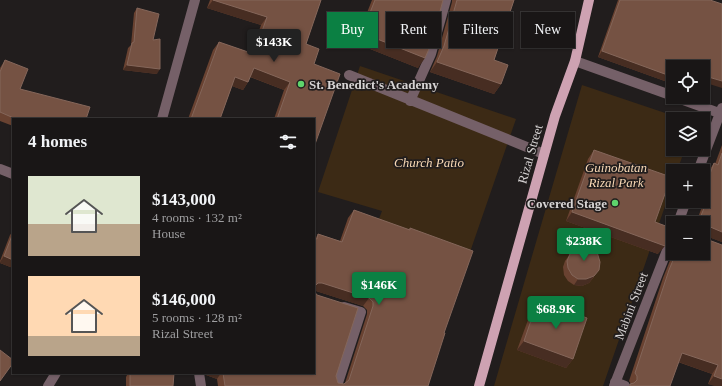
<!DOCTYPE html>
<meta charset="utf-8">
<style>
:root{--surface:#191616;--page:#262323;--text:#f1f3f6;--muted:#9f9fa1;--line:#373535;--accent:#0b8043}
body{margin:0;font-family:Georgia,serif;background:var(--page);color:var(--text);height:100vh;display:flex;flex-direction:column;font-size:15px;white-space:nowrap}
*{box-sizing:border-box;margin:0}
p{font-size:13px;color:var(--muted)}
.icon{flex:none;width:22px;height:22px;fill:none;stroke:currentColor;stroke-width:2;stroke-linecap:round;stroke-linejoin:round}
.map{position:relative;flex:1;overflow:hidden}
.sheet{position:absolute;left:12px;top:118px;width:303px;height:256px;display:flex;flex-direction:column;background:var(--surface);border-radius:0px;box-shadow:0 1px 3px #0004,0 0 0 1px var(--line)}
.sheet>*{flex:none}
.hud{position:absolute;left:327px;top:12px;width:335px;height:36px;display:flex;gap:8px}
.fabs{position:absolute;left:666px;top:60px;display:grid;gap:8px}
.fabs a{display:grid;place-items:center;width:44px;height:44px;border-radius:0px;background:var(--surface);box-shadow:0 1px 3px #0004,0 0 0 1px var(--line);font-size:20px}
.price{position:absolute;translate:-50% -34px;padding:0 9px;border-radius:4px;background:var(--accent);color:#fff;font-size:13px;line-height:26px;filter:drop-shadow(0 1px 2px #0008)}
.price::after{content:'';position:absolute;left:50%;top:24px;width:12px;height:9px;margin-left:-6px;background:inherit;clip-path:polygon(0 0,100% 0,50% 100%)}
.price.selected{background:#222;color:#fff}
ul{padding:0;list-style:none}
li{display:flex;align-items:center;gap:12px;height:100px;padding:0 16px}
li span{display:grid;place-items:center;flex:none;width:112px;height:80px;border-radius:0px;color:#555}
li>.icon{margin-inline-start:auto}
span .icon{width:48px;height:48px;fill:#fffc;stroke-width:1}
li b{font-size:17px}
h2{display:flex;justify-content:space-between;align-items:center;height:48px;padding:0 16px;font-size:17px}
.pill{padding:0 14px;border-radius:0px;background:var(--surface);box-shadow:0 1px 3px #0004,0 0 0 1px var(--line);font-size:14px;line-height:36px}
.pill.selected{background:var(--accent);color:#fff}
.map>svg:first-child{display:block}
.green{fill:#3c2a15}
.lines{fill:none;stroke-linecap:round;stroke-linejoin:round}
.minor{stroke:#756068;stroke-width:10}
.major{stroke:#cea2b2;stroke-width:10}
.wall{fill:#694231}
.shaded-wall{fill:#472d22}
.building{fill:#755243;stroke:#84665a}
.poi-dot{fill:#5ed56c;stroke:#211d1d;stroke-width:1.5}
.labels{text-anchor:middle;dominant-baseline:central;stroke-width:3.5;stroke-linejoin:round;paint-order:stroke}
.poi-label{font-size:13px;font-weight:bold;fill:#d7d4d4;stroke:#211d1d;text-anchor:start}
.street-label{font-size:13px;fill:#d7d4d4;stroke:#211d1d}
.park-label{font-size:13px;font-style:italic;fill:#f8d8b5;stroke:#211d1d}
</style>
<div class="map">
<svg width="722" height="386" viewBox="0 0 722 386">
<rect width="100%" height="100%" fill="#211d1d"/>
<path class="green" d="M360,66l156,53 -47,136 -92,-31 5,-13 -64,-19z
M582,85l101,34h-10v30h12l-8,22h-4v12l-70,203h-109z"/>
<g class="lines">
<path class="minor" d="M575,61l98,35
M349,75l195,79
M675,97l47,17
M410,101l21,-47 15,-54
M162,119l33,-119
M0,169l13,5
M698,171l24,-63
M678,223l8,-22
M199,373l2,13
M615,382l10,4
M48,386l8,-13
M337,386l24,-74 -17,-5
M614,386l59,-151"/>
<path class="major" d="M479,386l76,-270 20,-55 14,-61"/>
</g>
<path class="wall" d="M210,0h111l-15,44 8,20v55h-40l10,-29 -34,-13 -2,5 -5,8 -11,-4 -12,33h-32l25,-69 6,-8 32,11 10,-28 -54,-17z
M372,0h71l-25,68 -63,-25z
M452,0h62l-20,60 7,24 -7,10 -64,-22 7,-16 15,-54z
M618,0h92l-37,67v17l-75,-27z
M137,8l16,32 4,34 -34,-4 5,-22 3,-3 3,-32z
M5,60l15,29 66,30h-73v7l-13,-5v-53z
M722,145v97l-18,-7 18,151 -14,-2 4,-10 -34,-12 -8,24h-41l2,-2 -2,-3 34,-103 10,-25h30v-30h-7l7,-19 -6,-3h6v-15l5,-14 6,-9 1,1z
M594,150l61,72 3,32 -92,-33 22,-62z
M354,210l55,20 1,-2 34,105 -16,53h-210l-1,-7 -11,-4 -1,-2h109l22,3 2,7 6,1 1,-1 22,-69v-4l-4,-4 -47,-15 -1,-52 3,-5 22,7 8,-23z
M13,231v37l-13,-5v-2l10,-26z
M570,254l24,23 -5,6 -7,3 -8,-1 -6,-4 -4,-6 -1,-8 2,-6z
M538,300l35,59 -7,9 -49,-18 15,-41z
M128,373h46l-1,13h-47v-9z"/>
<path class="shaded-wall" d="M213,0l54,17 -6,8 -54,-17z
M362,33l63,25 -7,10 -63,-25z
M602,51l71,26v7l-75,-27z
M437,62l64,22 -7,10 -64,-22z
M127,65l33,4 -3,5 -34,-4z
M254,68l36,14 -6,8 -36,-14z
M705,76l17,5v7l-19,-6v-4z
M235,77l13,5 -5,8 -14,-5z
M703,193l6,3 -6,8 -6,-3h6z
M572,212l93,34 -7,8 -92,-33z
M708,226l14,6v10l-19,-7v-5l2,-2z
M4,256l9,4v8l-13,-5v-1z
M599,270l-10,13 -7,3 -8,-1 4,-6z
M318,283h4l47,15 -6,8 -47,-15h-2v-4z
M524,341l49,18 -7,9 -49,-18z
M682,353l36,12 -6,9 -36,-13z
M207,373h14l-4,6 -11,-4z
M714,376l8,3v7h-8l-6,-2z"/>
<path class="building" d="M213,0h108l-15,44 13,5 -5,15 26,10 -26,73v-28h-37l13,-37 -36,-14 -6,14 -13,-5 -15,42h-29l28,-77 35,12 13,-37z
M375,0h68l-11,42 -7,16 -63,-25z
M457,0h57l-20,60 14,5 -7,19 -64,-22 7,-16z
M620,0h90l12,4v77l-17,-5 -2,5v-14h-30v10l-71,-26z
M137,8l22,6 -6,26 7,-1v30l-33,-4 5,-22 2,-1z
M5,60l23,9 -8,20 70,18 -4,12h-70l-16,-7v-40z
M594,150l77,27 -16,45 16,6 -6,18 -93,-34z
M722,153v79l-14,-6 -3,2 -2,4v-9h-5l11,-27 -6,-3 11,-30 4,2z
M354,210l56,20v-2l63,23 -29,82h1l-17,53h-203l-2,-13h91v-82l3,4 41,13 -22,68 2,7 6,1 5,-4 24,-74v-4l-4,-4 -47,-15h-4l-4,4v-49l3,1 1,-5 24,8z
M13,233v27l-9,-4z
M703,234l3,5 16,6v134l-8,-3 4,-11 -36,-12 -12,33h-40v-2l4,-1 3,-3v-4l-2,-3 34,-103 7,-17h27z
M594,242l6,20 -1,8 -5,6 -8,3h-8l-6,-4 -4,-7 -1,-7 3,-7 6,-5z
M538,300l49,18 -14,41 -49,-18z
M0,350l13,10v3l-13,18z
M130,373h44l-1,13h-43z"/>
<g class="poi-dot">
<circle cx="301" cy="84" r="4"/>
<circle cx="615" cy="203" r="4"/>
</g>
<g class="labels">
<g class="poi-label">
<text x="309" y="84">St. Benedict's Academy</text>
<text x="607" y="203" text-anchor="end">Covered Stage</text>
</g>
<g class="street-label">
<text transform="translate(530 154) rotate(-74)">Rizal Street</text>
<text transform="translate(631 306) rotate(-69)">Mabini Street</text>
</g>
<g class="park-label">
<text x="429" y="162">Church Patio</text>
<text x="616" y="167">Guinobatan<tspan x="616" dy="15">Rizal Park</tspan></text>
</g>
</g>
</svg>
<div class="fabs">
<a><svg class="icon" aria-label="locate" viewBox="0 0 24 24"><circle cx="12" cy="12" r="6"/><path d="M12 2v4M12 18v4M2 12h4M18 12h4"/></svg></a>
<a><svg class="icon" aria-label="layers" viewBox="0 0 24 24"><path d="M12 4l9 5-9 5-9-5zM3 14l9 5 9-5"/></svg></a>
<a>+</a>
<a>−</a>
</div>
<b class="price selected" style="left:274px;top:63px">$143K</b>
<b class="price" style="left:584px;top:262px">$238K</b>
<b class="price" style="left:379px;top:306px">$146K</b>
<b class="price" style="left:556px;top:330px">$68.9K</b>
<div class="hud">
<a class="pill selected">Buy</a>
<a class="pill">Rent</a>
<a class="pill">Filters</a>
<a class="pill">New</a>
</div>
<section class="sheet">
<h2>4 homes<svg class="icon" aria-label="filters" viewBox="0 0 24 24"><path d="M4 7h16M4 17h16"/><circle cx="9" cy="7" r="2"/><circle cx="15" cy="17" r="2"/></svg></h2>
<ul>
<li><span style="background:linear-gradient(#dfe7d0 60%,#b9a48a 0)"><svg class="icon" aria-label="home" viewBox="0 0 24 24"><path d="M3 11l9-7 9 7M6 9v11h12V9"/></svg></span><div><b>$143,000</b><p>4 rooms · 132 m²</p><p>House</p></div></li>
<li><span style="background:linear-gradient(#ffd9b3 75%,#b9a48a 0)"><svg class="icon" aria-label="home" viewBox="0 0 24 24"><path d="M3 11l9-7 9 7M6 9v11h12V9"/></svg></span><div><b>$146,000</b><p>5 rooms · 128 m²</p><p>Rizal Street</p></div></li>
</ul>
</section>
</div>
